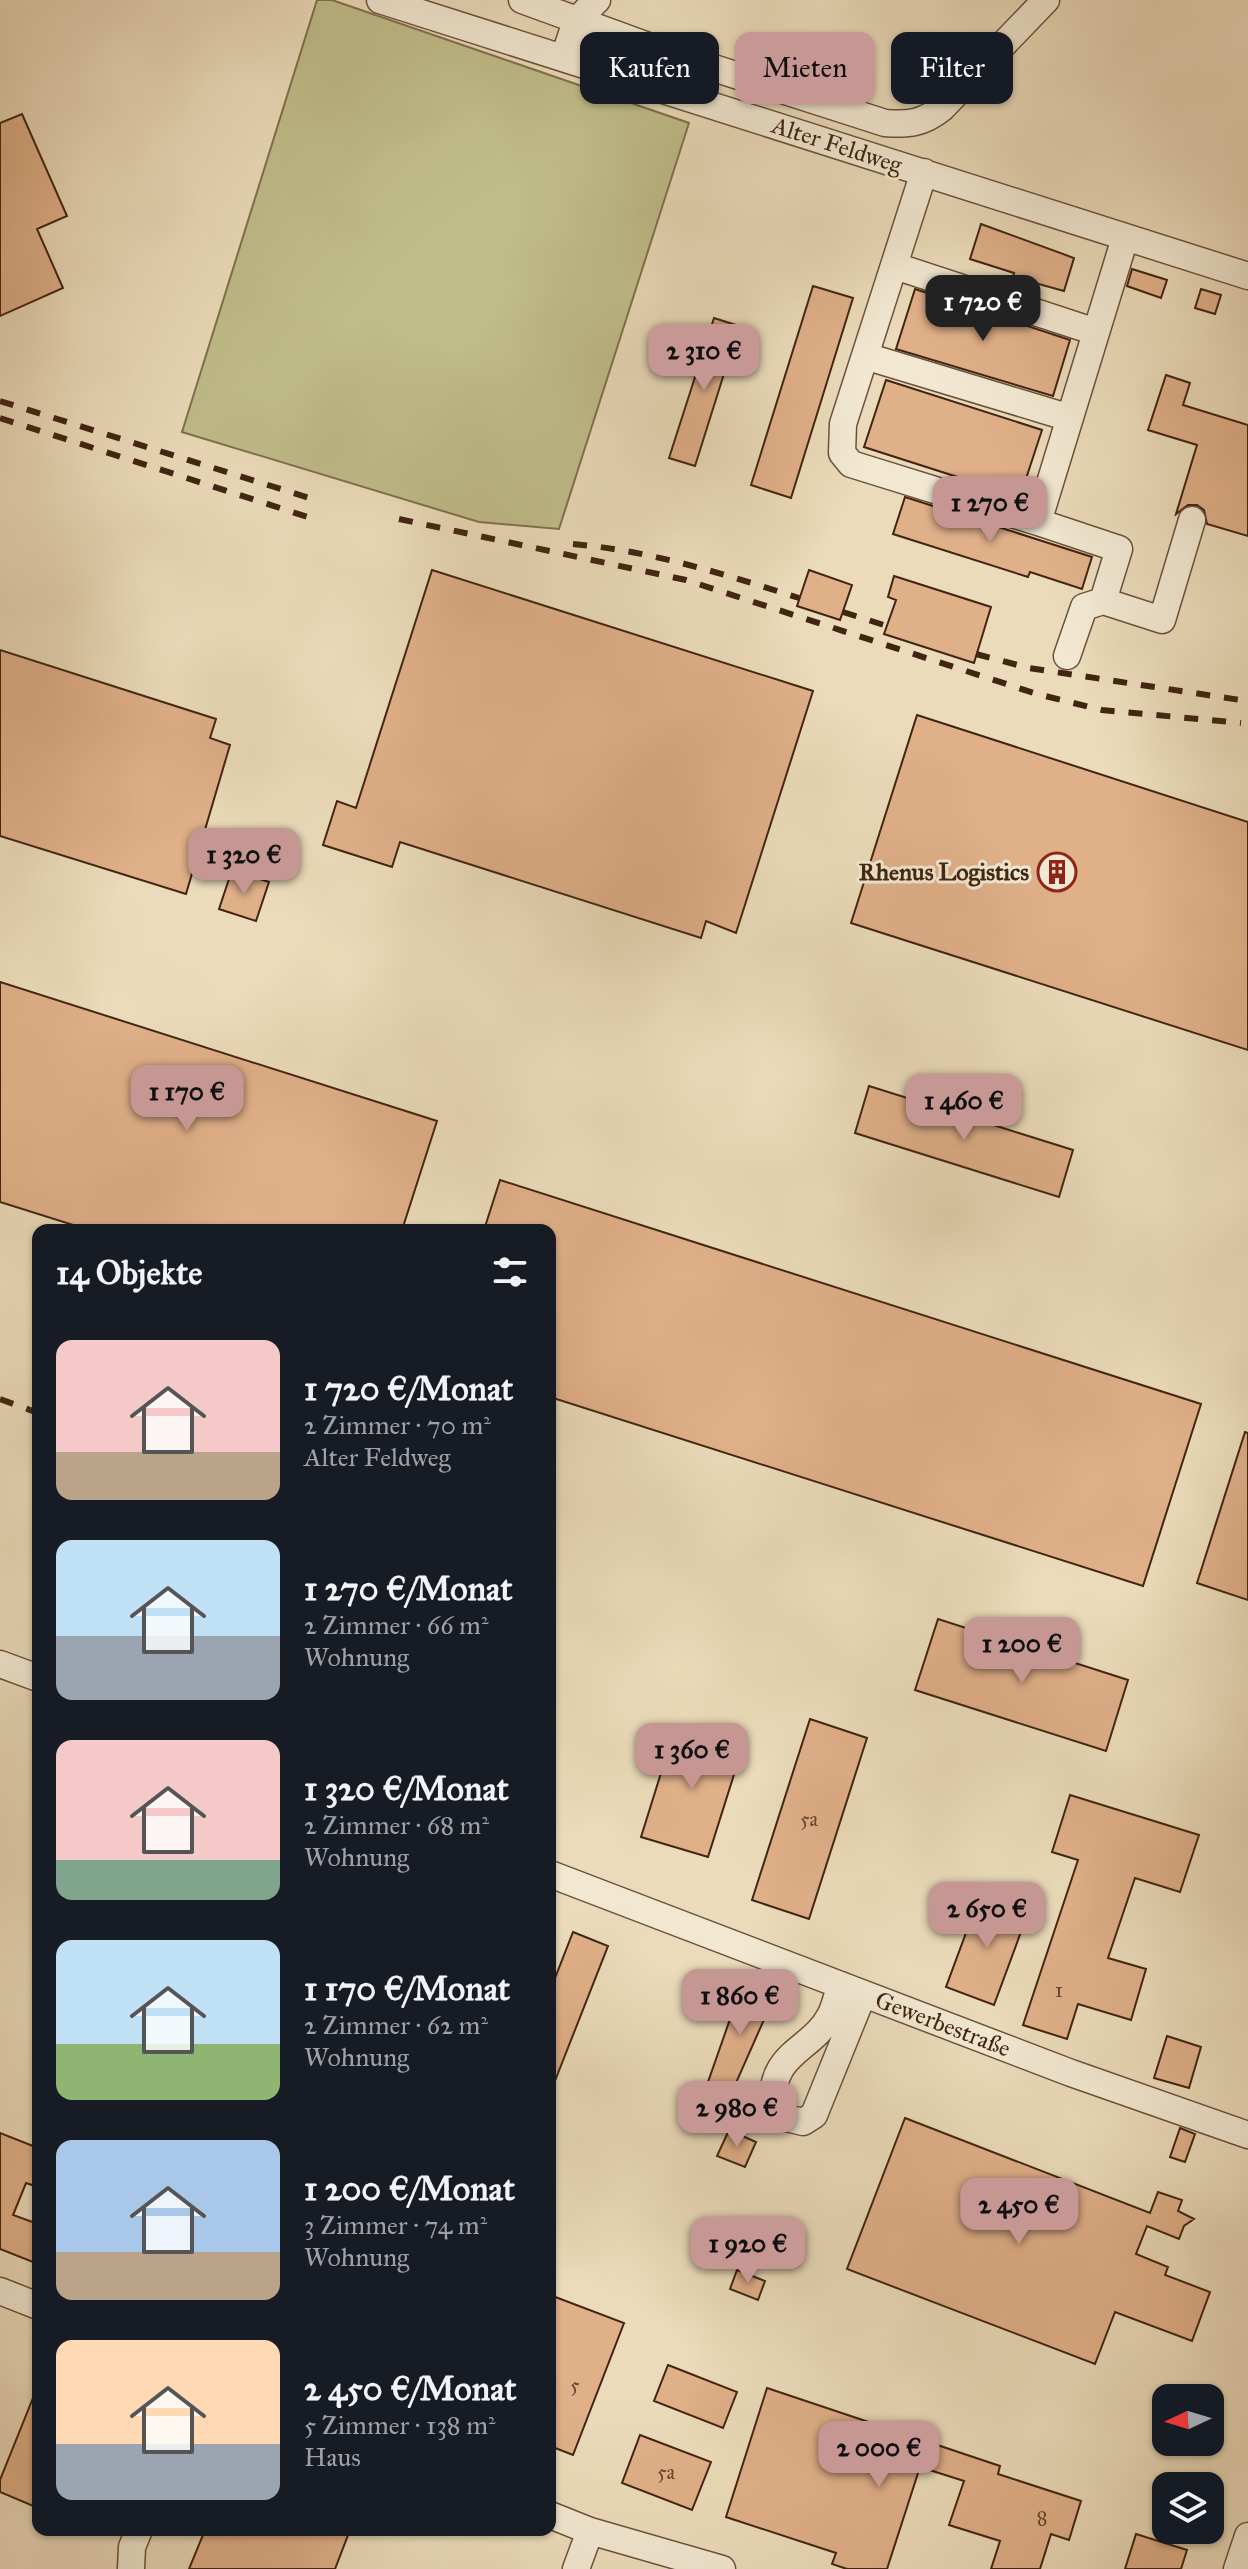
<!DOCTYPE html>
<html lang="de">
<meta charset="utf-8">
<style>
:root{--surface:#171b24;--page:#242831;--text:#f1f3f6;--muted:#9ea1a6;--accent:#c59692}
body{margin:0;font-family:"IM FELL Great Primer",serif;background:var(--page);color:var(--text);height:100vh;display:flex;flex-direction:column;font-size:30px;white-space:nowrap}
*{box-sizing:border-box;margin:0}
p{font-size:26px;color:var(--muted)}
.icon{flex:none;width:44px;height:44px;fill:none;stroke:currentColor;stroke-width:2;stroke-linecap:round;stroke-linejoin:round}
.map{position:relative;flex:1;overflow:hidden}
.side{position:absolute;left:32px;top:1224px;width:524px;height:1312px;display:flex;flex-direction:column;background:var(--surface);border-radius:16px;box-shadow:0 2px 6px #0004}
.side>*{flex:none}
.top-card{position:absolute;left:580px;top:32px;width:548px;height:72px;display:flex;gap:16px}
.needle{width:52px;rotate:266deg}
.tools{position:absolute;left:1152px;top:2384px;display:grid;gap:16px}
.tools a{display:grid;place-items:center;width:72px;height:72px;border-radius:16px;background:var(--surface);box-shadow:0 2px 6px #0004;font-size:40px}
.price{position:absolute;translate:-50% -68px;padding:0 18px;border-radius:16px;background:var(--accent);color:#111;font-size:26px;line-height:52px;filter:drop-shadow(0 2px 4px #0008)}
.price::after{content:'';position:absolute;left:50%;top:48px;width:24px;height:18px;margin-left:-12px;background:inherit;clip-path:polygon(0 0,100% 0,50% 100%)}
.price.on{background:#222;color:#fff}
ul{padding:0;list-style:none}
li{display:flex;align-items:center;gap:24px;height:200px;padding:0 24px}
li span{display:grid;place-items:center;flex:none;width:224px;height:160px;border-radius:16px;color:#555}
li>.icon{margin-inline-start:auto}
span .icon{width:96px;height:96px;fill:#fffc;stroke-width:1}
li b{font-size:34px}
h2{display:flex;justify-content:space-between;align-items:center;height:96px;padding:0 24px;font-size:34px}
.chip{padding:0 28px;border-radius:16px;background:var(--surface);box-shadow:0 2px 6px #0004;font-size:28px;line-height:72px}
.chip.on{background:var(--accent);color:#111}
.map>svg:first-child{display:block}
.green{fill:#c0bd8a;stroke:#80714e;stroke-width:2}
.building{fill:#e0b089;stroke:#412512;stroke-width:2}
.lines{fill:none;stroke-linecap:round;stroke-linejoin:round}
.minor-casing{stroke:#6c523c;stroke-width:29}
.minor{stroke:#f2e8d2;stroke-width:26}
.rail{stroke:#412512;stroke-width:6;stroke-dasharray:14 14;stroke-linecap:butt}
.labels{text-anchor:middle;dominant-baseline:central;stroke-width:6;stroke-linejoin:round;paint-order:stroke}
.number-label{font-size:20px;fill:#694830}
.street-label{font-size:24px;fill:#412512;stroke:#f2e8d2}
.poi-label{font-size:24px;font-weight:bold;fill:#412512;stroke:#f2e8d2;text-anchor:end}
</style>
<div class="map">
<svg width="1248" height="2569" viewBox="0 0 1248 2569">
<rect width="100%" height="100%" fill="#ebdbba"/>
<filter id="stains"><feTurbulence type="fractalNoise" baseFrequency=".0025" numOctaves="4"/><feColorMatrix values="0 0 0 0 .2 0 0 0 0 .09 0 0 0 0 .02 0 0 0 .5 -.17"/></filter>
<radialGradient id="worn" r=".72"><stop offset=".6" stop-color="#630" stop-opacity="0"/><stop offset="1" stop-color="#630" stop-opacity=".3"/></radialGradient>
<path class="green" d="M317,0h15l357,123 -130,406 -80,-7 -297,-90z"/>
<path class="building" d="M22,114l45,102 -30,13 26,59 -63,28v-193z
M981,224l93,34 -10,33 -51,-14 1,-4 -44,-14z
M1132,269l35,11 -6,18 -34,-12z
M813,286l40,12 -62,200 -40,-13z
M915,289l155,51 -17,56 -157,-47z
M1201,289l20,6 -6,19 -20,-6z
M714,318l25,8 -44,140 -26,-8z
M1166,375l24,8 -7,22 65,20v111l-41,-12 -3,-14 -7,-5h-9l-12,9 21,-69 -49,-15z
M886,380l156,50 -22,67 -156,-50z
M905,497l187,60 -10,32 -52,-17 -2,5 -135,-43z
M432,570l381,121 -77,242 -30,-12 -5,17 -301,-96 -8,25 -69,-22 14,-44 19,7z
M809,570l43,15 -12,35 -43,-14z
M894,576l97,31 -17,56 -90,-29 12,-34 -8,-3z
M0,650l216,69 -6,19 20,7 -44,149 -186,-58z
M917,715l331,107v228l-397,-127z
M232,870l37,12 -13,39 -37,-12z
M0,982l437,139 -35,109h-313l-89,-28z
M869,1086l204,64 -14,47 -204,-64z
M500,1180l701,224 -58,182 -593,-189v-167h-66z
M1245,1432l3,1v167l-51,-17z
M938,1619l190,61 -22,71 -191,-61z
M810,1719l57,19 -58,181 -57,-19z
M676,1725l67,21 -35,111 -67,-20z
M1070,1795l129,40 -19,57 -45,-14 -27,80 38,11 -15,51 -53,-16 -11,35 -44,-14 55,-165 -26,-8z
M980,1895l48,18 -34,92 -48,-18z
M573,1932l35,14 -57,145 -1,-100z
M742,1985l32,12 -42,95 -24,-10z
M1167,2036l34,11 -12,41 -35,-10z
M905,2118l245,95 8,-21 24,8 -4,11 16,8 -10,7 -5,13 -32,-13 -11,28 32,13 -3,8 45,17 -18,49 -77,-29 -20,52 -248,-95z
M1180,2128l15,6 -10,28 -15,-5z
M729,2130l27,12 -11,25 -28,-11z
M0,2133l38,15v39l-12,-4 -13,32 25,9v40l-38,-15z
M737,2270l28,11 -7,19 -28,-11z
M550,2295l74,28 -51,132 -23,-9z
M668,2365l69,27 -14,36 -69,-27z
M37,2388h1v120l-38,-16v-12z
M767,2388l233,78 -2,8 83,27 -12,39 -18,-6 -11,35h-49l9,-28 -51,-16 15,-44 -44,-14 -33,102h-40l-15,-5 4,-11 -110,-36z
M640,2435l71,27 -19,48 -70,-27z
M205,2530h145l-15,39h-146z
M1136,2534l51,16 -6,19h-56z"/>
<g class="lines">
<g class="minor-casing">
<path id="minor" d="M380,0l868,276
M522,0l151,55 212,68c24,2 38,0 57,-15l104,-108
M564,58l12,-37 21,-21
M924,172l-81,252 -1,29 9,11 187,58 87,-284
M895,266l201,66
M865,356l205,62
M1038,522l81,27 -16,52 -19,6 -17,49
M1103,601l59,19 30,-100
M0,1664l38,14
M550,1874l521,199 177,62
M841,1985c-4,10 -6,22 -11,31 -19,36 -61,35 -57,92l13,10 17,4 11,-7 49,-121
M0,2291l38,15
M550,2515l40,16 132,38
M131,2569l1,-22 7,-17
M576,2569l14,-38
M1237,2569l11,-33"/>
</g>
<use href="#minor" class="minor"/>
<path class="rail" d="M0,401l319,100
M0,418l311,100
M399,519l287,61 351,114 65,16 139,13
M573,544c79,7 151,30 226,54
M843,612l44,14
M976,654l53,14 218,33
M0,1399l38,14"/>
</g>
<defs>
<g id="building-ring" transform="scale(2)"><circle r="9.5" fill="#f2e8d2" stroke="#8f2418" stroke-width="1.5"/><path d="M-4-6H4V6H1V3H-1V6H-4ZM-2.5-4.3h1.7v1.8h-1.7ZM.8-4.3h1.7v1.8H.8ZM-2.5-1h1.7V.8h-1.7ZM.8-1h1.7V.8H.8Z" fill="#8f2418"/></g>
</defs>
<g fill-rule="evenodd">
<use href="#building-ring" x="1057" y="872"/>
</g>
<g class="labels">
<g class="number-label">
<text x="809" y="1819">5a</text>
<text x="1059" y="1990">1</text>
<text x="575" y="2385">5</text>
<text x="666" y="2472">5a</text>
<text x="1042" y="2518">8</text>
</g>
<g class="street-label">
<text transform="translate(837 145) rotate(18)">Alter Feldweg</text>
<text transform="translate(943 2024) rotate(21)">Gewerbestraße</text>
</g>
<g class="poi-label">
<text x="1029" y="872">Rhenus Logistics</text>
</g>
</g>
<rect width="100%" height="100%" filter="url(#stains)"/>
<rect width="100%" height="100%" fill="url(#worn)"/>
</svg>
<div class="tools">
<a><svg class="needle" viewBox="-14 -14 28 28"><path d="M0-13l5 13h-10z" fill="#e53935"/><path d="M0 13l5-13h-10z" fill="#9ea1a6"/></svg></a>
<a><svg class="icon" aria-label="layers" viewBox="0 0 24 24"><path d="M12 4l9 5-9 5-9-5zM3 14l9 5 9-5"/></svg></a>
</div>
<b class="price on" style="left:983px;top:343px">1 720 €</b>
<b class="price" style="left:704px;top:392px">2 310 €</b>
<b class="price" style="left:990px;top:544px">1 270 €</b>
<b class="price" style="left:244px;top:896px">1 320 €</b>
<b class="price" style="left:187px;top:1133px">1 170 €</b>
<b class="price" style="left:964px;top:1142px">1 460 €</b>
<b class="price" style="left:1022px;top:1685px">1 200 €</b>
<b class="price" style="left:692px;top:1791px">1 360 €</b>
<b class="price" style="left:987px;top:1950px">2 650 €</b>
<b class="price" style="left:740px;top:2037px">1 860 €</b>
<b class="price" style="left:737px;top:2149px">2 980 €</b>
<b class="price" style="left:1019px;top:2246px">2 450 €</b>
<b class="price" style="left:748px;top:2285px">1 920 €</b>
<b class="price" style="left:879px;top:2489px">2 000 €</b>
<div class="top-card">
<a class="chip">Kaufen</a>
<a class="chip on">Mieten</a>
<a class="chip">Filter</a>
</div>
<section class="side">
<h2>14 Objekte<svg class="icon" aria-label="filters" viewBox="0 0 24 24"><path d="M4 7h16M4 17h16"/><circle cx="9" cy="7" r="2"/><circle cx="15" cy="17" r="2"/></svg></h2>
<ul>
<li><span style="background:linear-gradient(#f6c9c9 70%,#b9a48a 0)"><svg class="icon" aria-label="home" viewBox="0 0 24 24"><path d="M3 11l9-7 9 7M6 9v11h12V9"/></svg></span><div><b>1 720 €/Monat</b><p>2 Zimmer · 70 m²</p><p>Alter Feldweg</p></div></li>
<li><span style="background:linear-gradient(#bfe0f5 60%,#9aa5b1 0)"><svg class="icon" aria-label="home" viewBox="0 0 24 24"><path d="M3 11l9-7 9 7M6 9v11h12V9"/></svg></span><div><b>1 270 €/Monat</b><p>2 Zimmer · 66 m²</p><p>Wohnung</p></div></li>
<li><span style="background:linear-gradient(#f6c9c9 75%,#7fa58c 0)"><svg class="icon" aria-label="home" viewBox="0 0 24 24"><path d="M3 11l9-7 9 7M6 9v11h12V9"/></svg></span><div><b>1 320 €/Monat</b><p>2 Zimmer · 68 m²</p><p>Wohnung</p></div></li>
<li><span style="background:linear-gradient(#bfe0f5 65%,#8fb573 0)"><svg class="icon" aria-label="home" viewBox="0 0 24 24"><path d="M3 11l9-7 9 7M6 9v11h12V9"/></svg></span><div><b>1 170 €/Monat</b><p>2 Zimmer · 62 m²</p><p>Wohnung</p></div></li>
<li><span style="background:linear-gradient(#a9c7e8 70%,#b9a48a 0)"><svg class="icon" aria-label="home" viewBox="0 0 24 24"><path d="M3 11l9-7 9 7M6 9v11h12V9"/></svg></span><div><b>1 200 €/Monat</b><p>3 Zimmer · 74 m²</p><p>Wohnung</p></div></li>
<li><span style="background:linear-gradient(#ffd9b3 65%,#9aa5b1 0)"><svg class="icon" aria-label="home" viewBox="0 0 24 24"><path d="M3 11l9-7 9 7M6 9v11h12V9"/></svg></span><div><b>2 450 €/Monat</b><p>5 Zimmer · 138 m²</p><p>Haus</p></div></li>
</ul>
</section>
</div>
